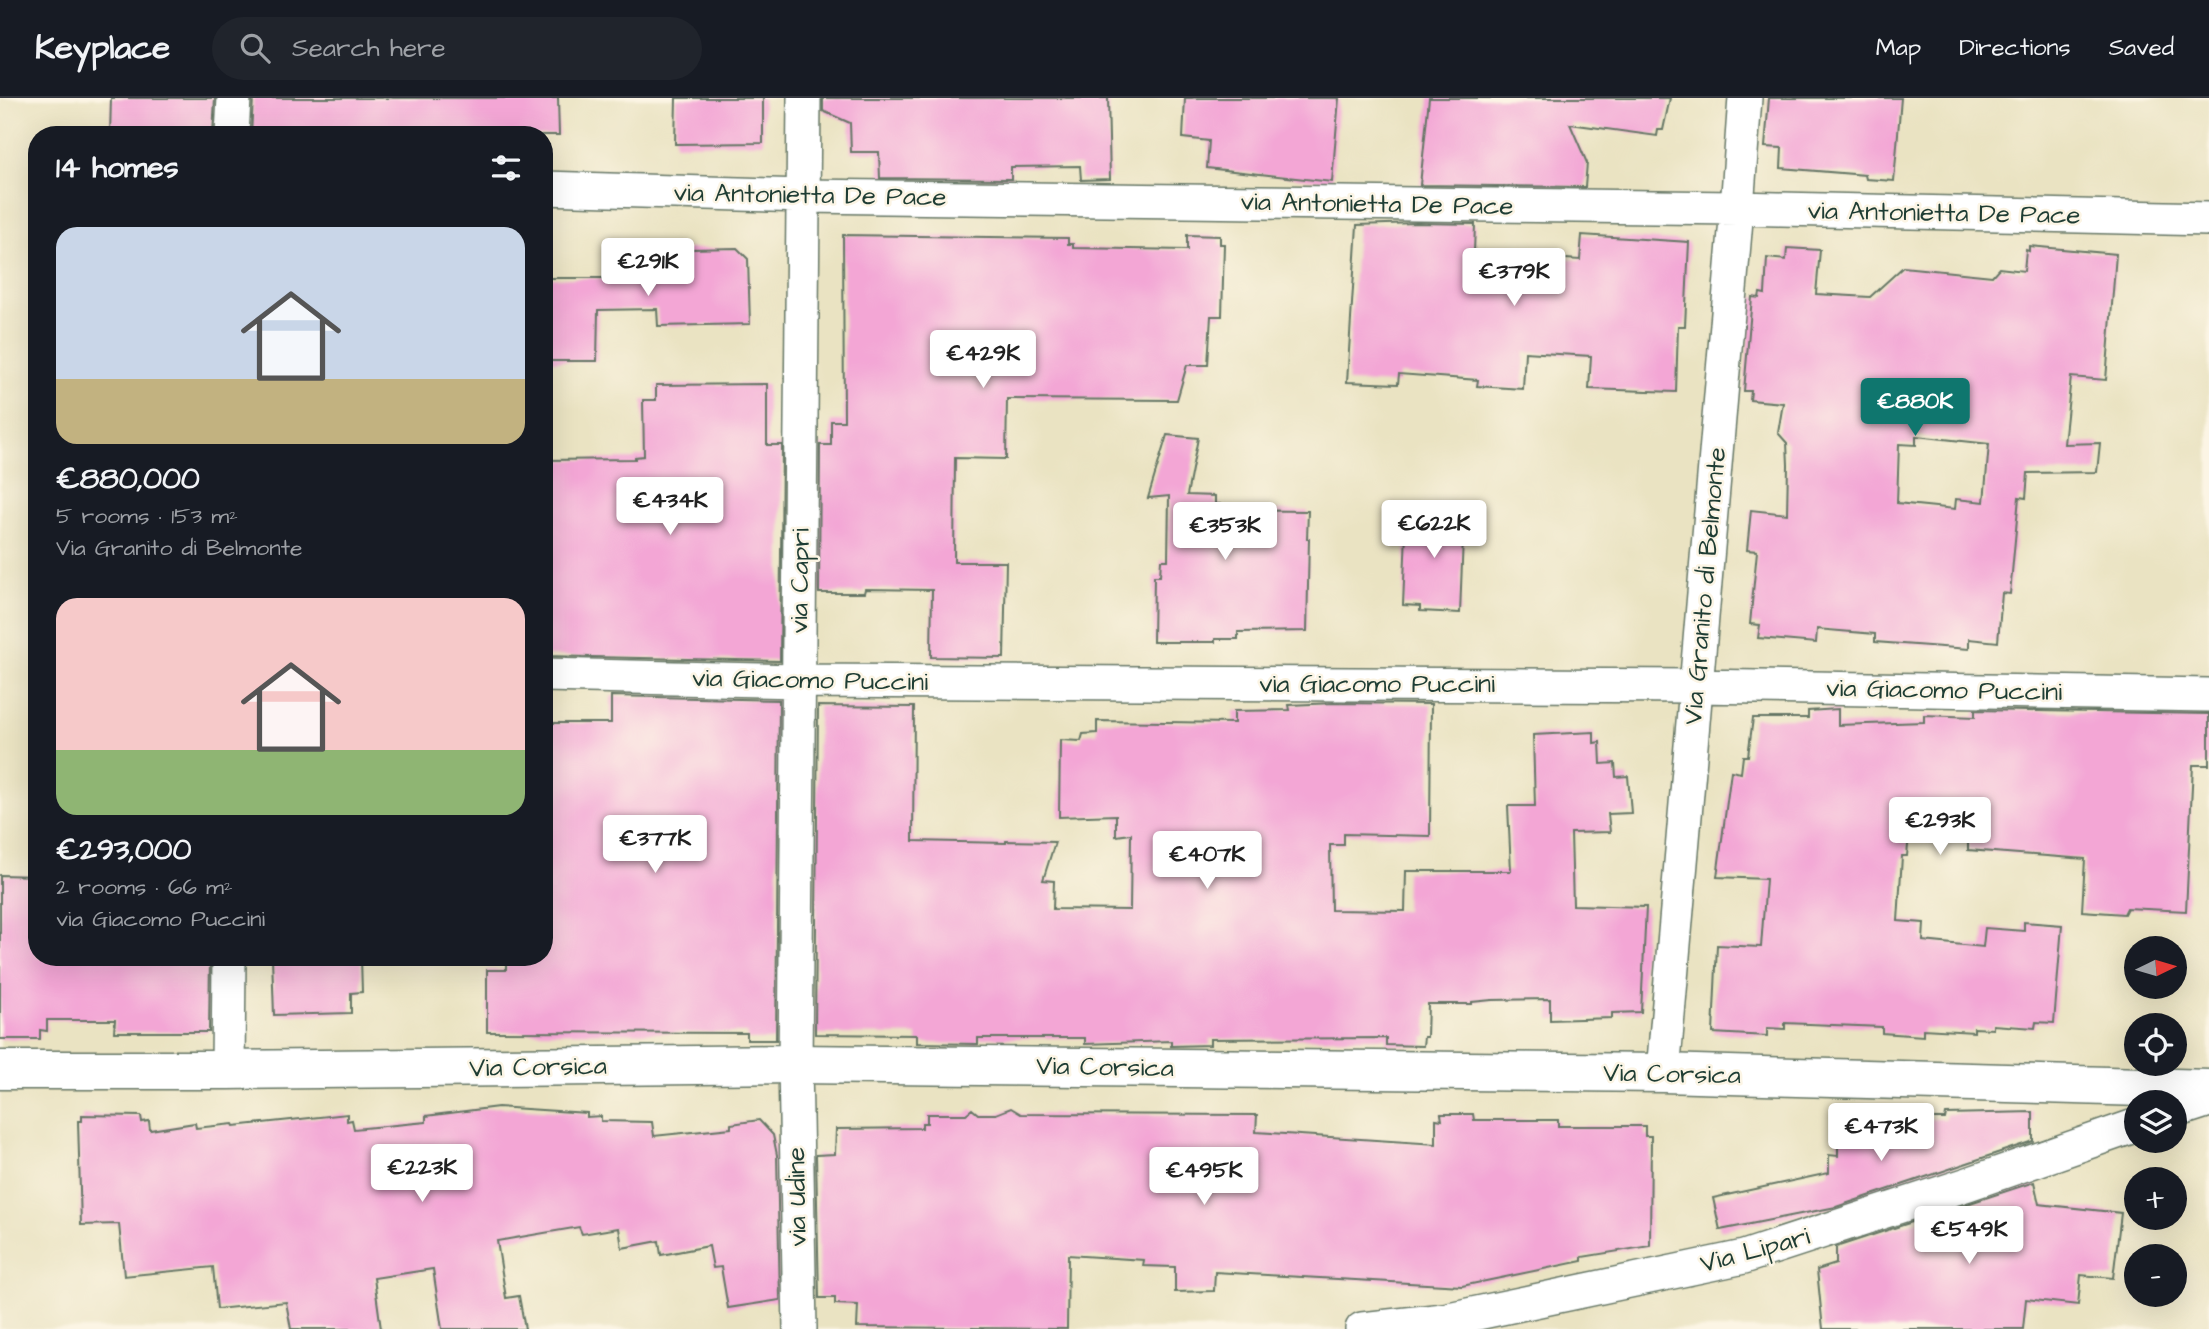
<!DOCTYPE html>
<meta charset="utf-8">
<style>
:root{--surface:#171b24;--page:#20242c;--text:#f1f3f6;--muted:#9ea1a6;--line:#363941;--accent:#0f766e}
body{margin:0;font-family:"Architects Daughter",sans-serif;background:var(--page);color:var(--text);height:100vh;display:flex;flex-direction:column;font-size:26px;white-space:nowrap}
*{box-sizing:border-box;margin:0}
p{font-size:23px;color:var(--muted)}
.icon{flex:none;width:38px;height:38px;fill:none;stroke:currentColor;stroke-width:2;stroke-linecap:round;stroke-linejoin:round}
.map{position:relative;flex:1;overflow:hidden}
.drawer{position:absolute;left:28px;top:28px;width:525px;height:840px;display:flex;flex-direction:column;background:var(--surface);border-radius:28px;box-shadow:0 7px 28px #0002}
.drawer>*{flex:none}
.needle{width:46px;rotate:85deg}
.tools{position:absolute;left:2124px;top:838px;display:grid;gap:14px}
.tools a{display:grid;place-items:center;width:63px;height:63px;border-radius:50%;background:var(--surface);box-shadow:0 7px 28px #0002;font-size:35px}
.price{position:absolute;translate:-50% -60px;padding:0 16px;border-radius:7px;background:#fff;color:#222;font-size:23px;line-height:46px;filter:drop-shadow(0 2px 4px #0008)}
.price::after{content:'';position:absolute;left:50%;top:42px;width:21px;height:16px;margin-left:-10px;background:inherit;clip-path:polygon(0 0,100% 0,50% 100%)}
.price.current{background:var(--accent);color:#fff}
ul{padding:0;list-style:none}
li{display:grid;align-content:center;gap:14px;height:371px;padding:0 28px}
li span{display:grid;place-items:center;height:217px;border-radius:21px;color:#555}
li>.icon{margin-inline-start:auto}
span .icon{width:126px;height:126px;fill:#fffc;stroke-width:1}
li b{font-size:30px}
h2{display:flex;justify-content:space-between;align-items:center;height:84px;padding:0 28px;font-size:30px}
header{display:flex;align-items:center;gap:42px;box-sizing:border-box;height:98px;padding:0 35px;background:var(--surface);border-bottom:2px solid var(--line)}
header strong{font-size:33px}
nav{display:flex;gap:38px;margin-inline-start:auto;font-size:24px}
.search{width:490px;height:63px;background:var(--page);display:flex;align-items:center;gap:18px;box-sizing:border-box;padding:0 24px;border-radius:38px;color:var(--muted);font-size:26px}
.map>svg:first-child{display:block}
.building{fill:#f3a6d5;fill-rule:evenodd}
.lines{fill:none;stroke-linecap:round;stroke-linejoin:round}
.street-casing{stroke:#676;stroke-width:36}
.secondary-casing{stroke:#676;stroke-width:41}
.street{stroke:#fff;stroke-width:33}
.secondary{stroke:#fff;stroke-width:38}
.labels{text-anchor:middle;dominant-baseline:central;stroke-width:5;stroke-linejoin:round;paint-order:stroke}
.street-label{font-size:26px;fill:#1f3d34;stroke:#fcf5e5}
</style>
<header>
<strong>Keyplace</strong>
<div class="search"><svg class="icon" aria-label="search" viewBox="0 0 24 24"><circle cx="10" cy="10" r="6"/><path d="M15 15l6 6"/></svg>Search here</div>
<nav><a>Map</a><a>Directions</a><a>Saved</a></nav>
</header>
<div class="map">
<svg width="2209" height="1231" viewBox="0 0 2209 1231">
<rect width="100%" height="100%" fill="#fcf5e5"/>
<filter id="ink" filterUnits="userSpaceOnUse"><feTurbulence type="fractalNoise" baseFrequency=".0143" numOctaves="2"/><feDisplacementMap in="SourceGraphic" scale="14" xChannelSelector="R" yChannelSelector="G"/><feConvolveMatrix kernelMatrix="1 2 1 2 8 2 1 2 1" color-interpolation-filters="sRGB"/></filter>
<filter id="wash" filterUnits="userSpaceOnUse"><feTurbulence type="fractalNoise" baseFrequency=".00686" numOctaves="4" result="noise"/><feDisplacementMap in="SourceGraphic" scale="28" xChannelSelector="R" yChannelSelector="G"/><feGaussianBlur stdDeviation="1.57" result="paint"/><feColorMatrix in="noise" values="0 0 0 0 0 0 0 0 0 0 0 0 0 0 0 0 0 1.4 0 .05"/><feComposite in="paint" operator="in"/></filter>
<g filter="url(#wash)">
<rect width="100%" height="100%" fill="#eae3c2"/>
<g id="blocks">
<path class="building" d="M111,0h104l-2,37h-103z
M253,0h305l1,37h-308z
M676,0h87v45l-88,1z
M823,0h285l2,81 -29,1 -1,-14 -69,1v12l-131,-1 -1,-26h-28l-1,-29 -27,-12z
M1185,0h154l-7,84 -125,-14 2,-27 -26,-3z
M1429,0h241l-7,32h-5l-1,6 -87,-12 17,39 -2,24 -165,-2z
M1769,0h132l-7,83 -28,-2 -1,-4 -84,-7 1,-20 -17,-1z
M1416,125l59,1 -1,29 106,7 2,-25 107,7 -4,84h-7l-2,66 -87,-3 2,-33 -66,-4 -2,37 -46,-3 1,-6 -79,-6 -1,10 -51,-2 10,-157z
M843,137l225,3v6h5v4l114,2v-15l33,1v8h4l-2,72h-11l-3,49h-21l-10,35 -170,-1 -1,60 -51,-1 -1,104h52l-2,96 -73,-1 1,-67 -67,-1 -1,4h-45l1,-148h11v-24h13z
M2029,148l87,8 -10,126 -35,-3 -7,67 36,-1 -3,29 -69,1 -2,25 -7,-1 -9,97 -8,-1 -4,49 -29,-3v10l-94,-7v-8l-58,-5 -1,14 -58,-5 2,-13 -10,-1 7,-73 -10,-1 4,-40 36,4 1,-49 -1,-22 -9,-10 5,-30 -33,-3 1,-9h-7l8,-94 7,1 1,-5 5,1 2,-36 19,2 1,-12 33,2 -4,44 54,3 33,-30 89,9 7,-8 25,3 2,-21 3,1zM1916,338l73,8 -5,58 -28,-3 -1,10 -58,-6 2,-59 17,1z
M737,150l11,11 2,65 -92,2 -1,-17 -59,1 -1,51h-53v-83h90v-20h8v-8z
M767,286v61h15l-2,216 -236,-5v-196l91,-1v-2l9,-1 -1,-56h13v-15z
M1167,337l31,3 -11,57 28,1v8h5v6l88,1 -1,28h2l-2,92 -69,1v7h-23v3h-62l1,-66h6l1,-16h7l1,-64 -21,2z
M1407,411l57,3 -4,101 -40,-2v-5l-17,-1z
M611,598l168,4 -3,340h-29v-7l-260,-1v-62h19v-13h38v-234h67z
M1334,605l97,1 -1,132 -86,-2v11h-14l1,65 74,1 1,-40h105l-3,-65h27l-2,-71 61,-3v11l6,-1 1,22 14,-1 1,14 12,-1 3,37 -23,1 2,18 -39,1 2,72 73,2 -5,105 -29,1v5l-62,2v-21l-58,1 -20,2v2h-44l-1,33h-3l-1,9 -37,-1v-7l-176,1v6l-39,1v-5l-86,3v-6h-107v6l-61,-1v-8l-102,-1 3,-328 96,1 -1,134 93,2v-2l49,1 -12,38 11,1 -1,28 77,1 1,-76 -15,2v-21l-57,2 1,-77 21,1 2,-7 14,-1v-12l137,2v-12l56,-1 -1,-5z
M1838,611v16l86,-3v-7l51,2v-7l234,4v51h-16l-7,146 -59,-3 -3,6 -42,-3 3,-52 -117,-9v-13l-59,-3 -2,22h-5l-4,65 26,2 -1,18 60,6 2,-19 39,3v-9l38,3 -8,98 -18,-1 -1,6 -42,-3v4l-19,-1v4l-51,-3v7l-41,-3v-6l-97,-4v6l-18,-1v8l-54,-3 4,-88 44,2 5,-68 -49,-2 14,-106 10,2 2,-17h5l5,-38h55v-7z
M0,777l37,1v81h173l-1,75h-95l1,-12h-68v11l-7,-1v9h-40z
M272,859h89l1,35 -11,1v20l-77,2z
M498,1009l89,6v4l14,-1v5l51,1 2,14 77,-8v-4l28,-4 14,15 4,20 3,145 -52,8 -7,-41 -8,1 -4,-22 -48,9 -2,-14 -37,7 -3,-20 -37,6 -3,-7 -82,14 9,57 13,-2 6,33h-83l-9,-60 -59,9 7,51h-90l-5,-27 -69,7 -4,-42 -89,9 -5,-52 -38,1 -3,-104h4v-6l59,1 1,6 7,-1 1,9 45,-7 1,5 37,-4 1,2 113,-12v7l5,-1 2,9 72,-7v-6z
M1011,1010l10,6 236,1 -1,17 180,12v-25l6,1 -1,-6h32l1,6h84v6h87v10h6l-1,110 -68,11v4l-120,25 -247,-14 -1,19 -39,1v-25l-32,-1 1,-6 -76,-5 -1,74 -210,-2 1,-22 -23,-1v-6h-16l-3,-143 19,-1 1,-25 86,-1v-5h5v-9h39l6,-5 6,5h18z
M2033,1014v29l-197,66 -116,23 -7,-32 116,-25v-18l9,1v-31h12v-6h95l1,-5z
M2034,1084l5,22 82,9 -8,65 -32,-3 -3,30 -52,-6 -3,30h-200l-6,-59 19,-6v-17z"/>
</g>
</g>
<g filter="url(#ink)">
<use href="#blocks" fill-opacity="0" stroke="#676" stroke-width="2"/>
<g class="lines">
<g class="street-casing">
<path id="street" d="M232,37l2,-37
M544,90l259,8 934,12 472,11
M544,577l255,6 897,5 513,9
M228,972l1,-113
M1663,975l74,-865 8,-110
M2175,1013l34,-11
M800,1231l-5,-265 9,-966
M1362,1231l82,-9 300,-63 224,-73 169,-59"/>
</g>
<g class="secondary-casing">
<path id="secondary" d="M0,972h228l567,-6 868,9 546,16"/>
</g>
<use href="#street" class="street"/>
<use href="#secondary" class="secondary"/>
</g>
</g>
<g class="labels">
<g class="street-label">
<text transform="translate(810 97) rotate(1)">via Antonietta De Pace</text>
<text transform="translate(1377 106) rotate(1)">via Antonietta De Pace</text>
<text transform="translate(1944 115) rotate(1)">via Antonietta De Pace</text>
<text transform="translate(800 483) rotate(-89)">via Capri</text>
<text transform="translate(1705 488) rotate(-85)">Via Granito di Belmonte</text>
<text transform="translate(810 582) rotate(1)">via Giacomo Puccini</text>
<text x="1377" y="586">via Giacomo Puccini</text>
<text transform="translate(1944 592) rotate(1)">via Giacomo Puccini</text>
<text transform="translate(538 969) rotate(-1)">Via Corsica</text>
<text transform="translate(1105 969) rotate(1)">Via Corsica</text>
<text transform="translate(1672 976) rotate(1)">Via Corsica</text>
<text transform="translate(797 1099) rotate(-91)">via Udine</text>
<text transform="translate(1755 1152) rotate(-15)">Via Lipari</text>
</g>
</g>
</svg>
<div class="tools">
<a><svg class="needle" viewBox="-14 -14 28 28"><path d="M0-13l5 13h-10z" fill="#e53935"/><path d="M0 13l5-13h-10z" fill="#9ea1a6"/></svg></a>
<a><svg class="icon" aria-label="locate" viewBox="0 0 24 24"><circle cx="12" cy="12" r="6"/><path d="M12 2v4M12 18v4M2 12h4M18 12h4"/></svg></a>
<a><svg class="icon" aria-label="layers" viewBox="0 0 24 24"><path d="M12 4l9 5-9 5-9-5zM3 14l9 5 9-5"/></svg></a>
<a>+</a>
<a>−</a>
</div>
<b class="price" style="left:648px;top:200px">€291K</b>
<b class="price" style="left:1514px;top:210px">€379K</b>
<b class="price" style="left:983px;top:292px">€429K</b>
<b class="price current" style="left:1915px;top:340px">€880K</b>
<b class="price" style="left:670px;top:439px">€434K</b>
<b class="price" style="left:1434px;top:462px">€622K</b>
<b class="price" style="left:1225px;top:464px">€353K</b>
<b class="price" style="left:1940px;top:759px">€293K</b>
<b class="price" style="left:655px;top:777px">€377K</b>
<b class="price" style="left:1207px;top:793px">€407K</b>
<b class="price" style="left:1881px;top:1065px">€473K</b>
<b class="price" style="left:422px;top:1106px">€223K</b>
<b class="price" style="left:1204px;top:1109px">€495K</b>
<b class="price" style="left:1969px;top:1168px">€549K</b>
<section class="drawer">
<h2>14 homes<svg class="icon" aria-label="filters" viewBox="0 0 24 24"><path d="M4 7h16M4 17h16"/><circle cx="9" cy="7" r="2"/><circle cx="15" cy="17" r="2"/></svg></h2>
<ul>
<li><span style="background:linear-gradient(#c9d6e8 70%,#c2b280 0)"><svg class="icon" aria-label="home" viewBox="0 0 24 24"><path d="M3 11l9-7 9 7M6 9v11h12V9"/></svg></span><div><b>€880,000</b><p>5 rooms · 153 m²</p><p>Via Granito di Belmonte</p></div></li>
<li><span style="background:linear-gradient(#f6c9c9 70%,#8fb573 0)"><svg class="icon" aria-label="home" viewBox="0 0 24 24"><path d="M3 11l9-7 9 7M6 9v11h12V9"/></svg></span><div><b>€293,000</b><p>2 rooms · 66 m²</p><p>via Giacomo Puccini</p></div></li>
</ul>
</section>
</div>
